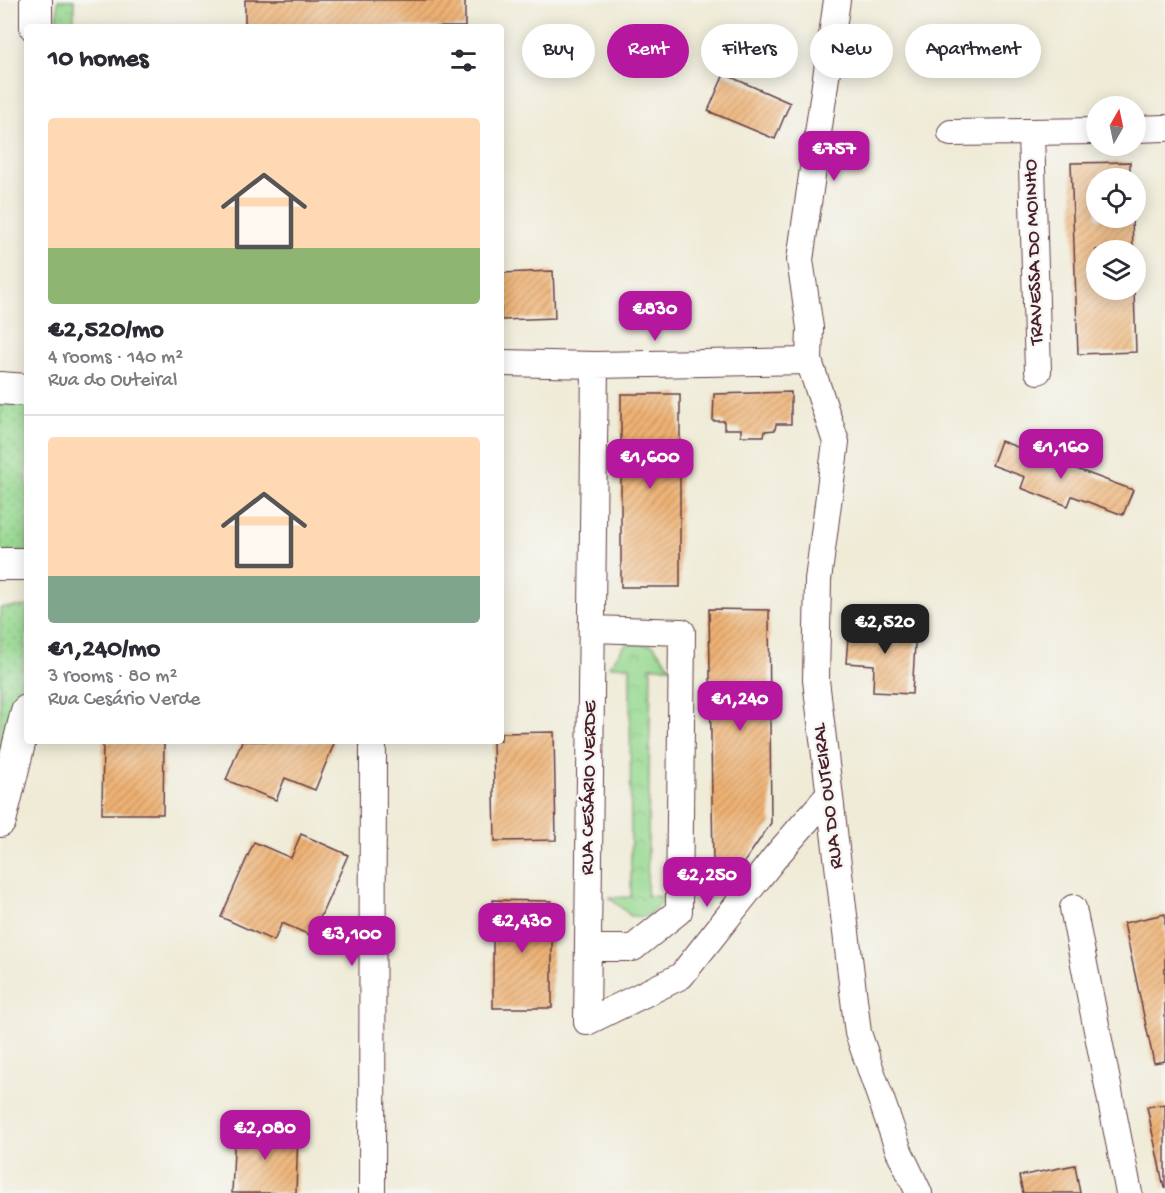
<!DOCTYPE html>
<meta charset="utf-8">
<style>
:root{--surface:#fff;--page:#f2f2f3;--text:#2b2b33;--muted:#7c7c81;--line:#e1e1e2;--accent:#b5179e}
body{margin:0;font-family:"Gochi Hand",sans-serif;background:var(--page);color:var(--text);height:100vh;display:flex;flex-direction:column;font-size:22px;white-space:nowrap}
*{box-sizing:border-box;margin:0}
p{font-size:20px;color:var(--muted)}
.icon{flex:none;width:33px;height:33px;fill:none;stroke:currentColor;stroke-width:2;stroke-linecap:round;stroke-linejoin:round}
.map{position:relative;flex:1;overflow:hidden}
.drawer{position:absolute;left:24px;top:24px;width:480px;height:720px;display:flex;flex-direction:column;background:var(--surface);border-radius:6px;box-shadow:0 3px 15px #0003}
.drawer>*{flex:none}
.guide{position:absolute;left:522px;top:24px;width:552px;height:54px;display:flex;gap:12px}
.needle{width:39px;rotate:9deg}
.buttons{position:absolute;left:1086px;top:96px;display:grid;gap:12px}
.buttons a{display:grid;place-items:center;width:60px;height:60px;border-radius:50%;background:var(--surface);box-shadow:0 3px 15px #0003;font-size:30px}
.price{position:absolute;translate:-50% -51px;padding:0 14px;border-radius:12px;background:var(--accent);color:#fff;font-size:20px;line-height:39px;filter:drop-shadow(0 2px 3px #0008)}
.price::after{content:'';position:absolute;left:50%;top:36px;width:18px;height:14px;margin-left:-9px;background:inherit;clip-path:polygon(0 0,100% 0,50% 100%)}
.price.on{background:#222;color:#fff}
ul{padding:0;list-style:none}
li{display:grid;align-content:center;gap:12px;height:318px;padding:0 24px}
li+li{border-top:2px solid var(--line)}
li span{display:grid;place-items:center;height:186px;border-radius:6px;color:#555}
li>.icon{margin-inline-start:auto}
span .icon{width:108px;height:108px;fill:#fffc;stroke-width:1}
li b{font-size:26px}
h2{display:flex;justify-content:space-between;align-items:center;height:72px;padding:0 24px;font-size:26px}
.chip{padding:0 21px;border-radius:27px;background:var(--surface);box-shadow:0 3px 15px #0003;font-size:21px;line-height:54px}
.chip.on{background:var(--accent);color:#fff}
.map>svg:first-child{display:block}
.grass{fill:url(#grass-dots);stroke:#707c5e;stroke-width:1.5}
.park{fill:url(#park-crowns);stroke:#707c5e;stroke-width:1.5}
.building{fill:url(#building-hatch)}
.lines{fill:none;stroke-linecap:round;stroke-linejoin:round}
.minor-casing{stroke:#633e45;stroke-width:28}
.major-casing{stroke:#633e45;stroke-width:34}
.minor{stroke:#fff;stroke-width:26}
.major{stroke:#fff;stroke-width:32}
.labels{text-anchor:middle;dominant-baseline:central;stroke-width:5;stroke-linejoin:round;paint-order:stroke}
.street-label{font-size:20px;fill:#4a1f2b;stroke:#f6f6f2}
</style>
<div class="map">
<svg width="1165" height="1193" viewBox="0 0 1165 1193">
<defs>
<pattern id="grass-dots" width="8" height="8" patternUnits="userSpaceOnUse" patternTransform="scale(1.5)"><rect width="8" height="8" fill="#97d991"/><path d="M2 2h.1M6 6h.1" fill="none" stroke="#84ba7d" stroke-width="1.8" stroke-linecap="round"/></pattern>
<pattern id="park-crowns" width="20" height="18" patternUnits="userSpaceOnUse" patternTransform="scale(1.5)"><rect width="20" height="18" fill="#97d991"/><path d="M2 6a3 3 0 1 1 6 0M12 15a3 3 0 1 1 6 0" fill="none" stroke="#84ba7d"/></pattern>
<pattern id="building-hatch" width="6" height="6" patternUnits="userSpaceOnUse" patternTransform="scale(1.5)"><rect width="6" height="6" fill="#eeb274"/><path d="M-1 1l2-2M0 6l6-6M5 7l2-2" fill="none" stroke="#c3905f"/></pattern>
</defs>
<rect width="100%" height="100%" fill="#f6f6f2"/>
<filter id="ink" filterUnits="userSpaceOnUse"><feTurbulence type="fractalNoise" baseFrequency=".0167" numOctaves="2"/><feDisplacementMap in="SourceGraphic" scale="12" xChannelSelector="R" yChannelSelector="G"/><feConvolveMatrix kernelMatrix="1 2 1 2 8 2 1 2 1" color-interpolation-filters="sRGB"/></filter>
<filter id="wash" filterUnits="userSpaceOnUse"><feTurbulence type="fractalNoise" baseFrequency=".008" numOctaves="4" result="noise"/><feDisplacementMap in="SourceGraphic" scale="24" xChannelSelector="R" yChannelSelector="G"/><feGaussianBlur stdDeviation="1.35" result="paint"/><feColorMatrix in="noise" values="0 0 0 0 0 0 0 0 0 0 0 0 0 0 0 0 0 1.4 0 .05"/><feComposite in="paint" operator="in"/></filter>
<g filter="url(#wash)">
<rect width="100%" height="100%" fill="#efebd7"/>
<path class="grass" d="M58,0h16v27h-17z
M0,398l27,1v155h-27z
M27,606c0,57 -11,119 -27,175v-173z"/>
<path class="park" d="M627,643l26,2 18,22h-20l-4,229 20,1 -19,20 -17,-1 -21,-18 21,-1 -1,-231h-21z"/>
<g id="blocks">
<path class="building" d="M245,0h220v27h-220z
M724,74l66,29 -15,36 -67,-28z
M1130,162v16h-34v40h36l1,32h-37v40h38l2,62 -58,2 -7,-191z
M553,271l2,47 -54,2v-47z
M791,392v32h-15l-1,6 -10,1 -1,5h-23v-7h-17v-8h-11l1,-27z
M621,394h59v193h-59z
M1001,441l132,49 -10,25 -51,-19 -4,10 -47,-18 4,-11 -33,-12z
M709,609l60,1 2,213 -28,41 -30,1z
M849,624l67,4 -4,66 -39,-2 1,-27 -28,-2z
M554,732l2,108 -61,1 -2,-100h8v-8z
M103,741h61l-1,73h-61z
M242,741h93l-20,49 -30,-12 -9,22 -50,-20z
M301,834l47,21 -36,81 -30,-13 -8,18 -53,-24 33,-75 37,16z
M493,900l59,1v107h-59z
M1165,914v147l-11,2 -30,-140z
M1165,1104v84h-1l-17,-81z
M235,1128l63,2 -2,63h-64z
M1075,1165l5,28h-57l-4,-17z"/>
</g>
</g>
<g filter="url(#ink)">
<use href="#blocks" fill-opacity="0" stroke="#633e45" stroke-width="1.5"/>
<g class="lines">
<g class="minor-casing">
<path id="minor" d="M837,0l-37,260 10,68 -1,33 27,81 -18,138 -2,100 42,353 41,118 20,42
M1136,129l29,-1
M951,133l145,-2
M1031,133l7,238
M501,363l94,2 214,-4
M595,365l-8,657 94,-46 95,-120 52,-60
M1073,908l56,285
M588,948h45l46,-37 3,-279 -89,-3
M372,1193l1,-452"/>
</g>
<g class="major-casing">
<path id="major" d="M36,27v-27
M0,388l27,2
M0,564h27
M0,821l27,-110"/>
</g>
<use href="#minor" class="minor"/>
<use href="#major" class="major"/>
</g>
</g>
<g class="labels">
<g class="street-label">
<text transform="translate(1035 252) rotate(-92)">TRAVESSA DO MOINHO</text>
<text transform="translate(590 788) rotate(-89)">RUA CESÁRIO VERDE</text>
<text transform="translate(829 796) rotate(-97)">RUA DO OUTEIRAL</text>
</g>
</g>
</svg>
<div class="buttons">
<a><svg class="needle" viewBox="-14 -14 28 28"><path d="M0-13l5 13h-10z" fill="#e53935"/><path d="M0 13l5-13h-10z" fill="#7c7c81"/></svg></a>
<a><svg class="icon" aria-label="locate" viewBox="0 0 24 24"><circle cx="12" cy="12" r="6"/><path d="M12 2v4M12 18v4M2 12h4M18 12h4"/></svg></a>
<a><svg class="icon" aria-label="layers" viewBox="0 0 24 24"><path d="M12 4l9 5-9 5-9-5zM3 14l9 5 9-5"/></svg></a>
</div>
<b class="price" style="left:834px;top:182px">€757</b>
<b class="price" style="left:655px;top:342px">€830</b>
<b class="price" style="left:1061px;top:480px">€1,160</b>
<b class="price" style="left:650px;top:490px">€1,600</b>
<b class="price on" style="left:885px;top:655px">€2,520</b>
<b class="price" style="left:740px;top:732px">€1,240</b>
<b class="price" style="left:707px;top:908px">€2,250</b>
<b class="price" style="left:522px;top:954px">€2,430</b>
<b class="price" style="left:352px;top:967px">€3,100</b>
<b class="price" style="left:265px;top:1161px">€2,080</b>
<div class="guide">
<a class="chip">Buy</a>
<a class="chip on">Rent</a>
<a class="chip">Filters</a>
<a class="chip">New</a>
<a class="chip">Apartment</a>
</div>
<section class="drawer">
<h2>10 homes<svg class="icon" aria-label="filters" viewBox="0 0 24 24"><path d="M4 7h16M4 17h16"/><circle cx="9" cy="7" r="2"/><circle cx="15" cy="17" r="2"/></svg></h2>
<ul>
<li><span style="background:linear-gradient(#ffd9b3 70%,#8fb573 0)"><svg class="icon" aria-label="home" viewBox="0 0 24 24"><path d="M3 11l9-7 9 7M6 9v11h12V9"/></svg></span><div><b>€2,520/mo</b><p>4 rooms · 140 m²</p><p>Rua do Outeiral</p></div></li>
<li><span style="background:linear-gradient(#ffd9b3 75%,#7fa58c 0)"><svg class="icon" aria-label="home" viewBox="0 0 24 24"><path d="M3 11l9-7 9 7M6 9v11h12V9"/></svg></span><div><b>€1,240/mo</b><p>3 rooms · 80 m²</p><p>Rua Cesário Verde</p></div></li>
</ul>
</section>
</div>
